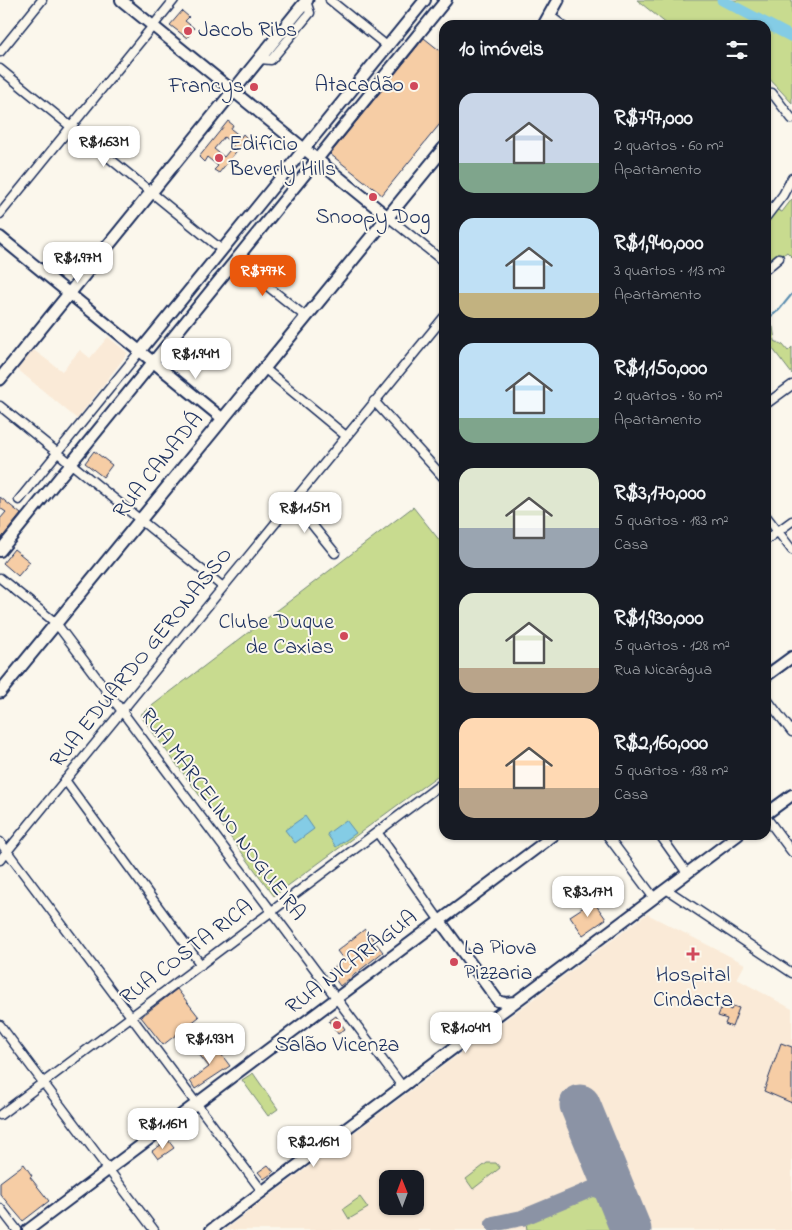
<!DOCTYPE html>
<html lang="pt">
<meta charset="utf-8">
<style>
:root{--surface:#171b24;--page:#242831;--text:#f1f3f6;--muted:#9ea1a6;--accent:#ea580c}
body{margin:0;font-family:"Indie Flower",sans-serif;background:var(--page);color:var(--text);height:100vh;display:flex;flex-direction:column;font-size:19px;white-space:nowrap}
*{box-sizing:border-box;margin:0}
p{font-size:16px;color:var(--muted)}
.icon{flex:none;width:28px;height:28px;fill:none;stroke:currentColor;stroke-width:2;stroke-linecap:round;stroke-linejoin:round}
.map{position:relative;flex:1;overflow:hidden}
.details{position:absolute;left:439px;top:20px;width:332px;height:820px;display:flex;flex-direction:column;background:var(--surface);border-radius:15px;box-shadow:0 1px 4px #0004}
.details>*{flex:none}
.needle{width:32px;rotate:359deg}
.buttons{position:absolute;left:379px;top:1170px;display:grid;gap:10px}
.buttons a{display:grid;place-items:center;width:45px;height:45px;border-radius:10px;background:var(--surface);box-shadow:0 1px 4px #0004;font-size:25px}
.price{position:absolute;translate:-50% -42px;padding:0 11px;border-radius:10px;background:#fff;color:#222;font-size:16px;line-height:32px;filter:drop-shadow(0 1px 2px #0008)}
.price::after{content:'';position:absolute;left:50%;top:30px;width:15px;height:11px;margin-left:-8px;background:inherit;clip-path:polygon(0 0,100% 0,50% 100%)}
.price.on{background:var(--accent);color:#fff}
ul{padding:0;list-style:none}
li{display:flex;align-items:center;gap:15px;height:125px;padding:0 20px}
li span{display:grid;place-items:center;flex:none;width:140px;height:100px;border-radius:15px;color:#555}
li>.icon{margin-inline-start:auto}
span .icon{width:60px;height:60px;fill:#fffc;stroke-width:1}
li b{font-size:21px}
h2{display:flex;justify-content:space-between;align-items:center;height:60px;padding:0 20px;font-size:21px}
.map>svg:first-child{display:block}
.built{fill:#faead7;fill-rule:evenodd}
.green{fill:#c8db8f;stroke:#728576}
.water{fill:#84cce5;stroke:#5a8daf}
.lines{fill:none;stroke-linecap:round;stroke-linejoin:round}
.stream{stroke:#5a8daf;stroke-width:2}
.river{stroke:#84cce5;stroke-width:11}
.taxiway{stroke:#8b93a5;stroke-width:16}
.runway{stroke:#8b93a5;stroke-width:41}
.building{fill:#f6cda5;stroke:#1b2f5e;fill-rule:evenodd}
.street-casing{stroke:#1b2f5e;stroke-width:11}
.secondary-casing{stroke:#1b2f5e;stroke-width:14}
.primary-casing{stroke:#1b2f5e;stroke-width:15}
.street{stroke:#fbf7ec;stroke-width:8}
.secondary{stroke:#fbf7ec;stroke-width:10}
.primary{stroke:#fbf7ec;stroke-width:11}
.poi-dot{fill:#d1495b;stroke:#fbf7ec;stroke-width:2}
.labels{text-anchor:middle;dominant-baseline:central;stroke-width:4;stroke-linejoin:round;paint-order:stroke}
.poi-label{font-size:22px;fill:#1b2f5e;stroke:#fbf7ec;text-anchor:start}
.street-label{font-size:22px;fill:#1b2f5e;stroke:#fbf7ec}
</style>
<div class="map">
<svg width="792" height="1230" viewBox="0 0 792 1230">
<rect width="100%" height="100%" fill="#fbf7ec"/>
<filter id="ink" filterUnits="userSpaceOnUse"><feTurbulence type="fractalNoise" baseFrequency=".02" numOctaves="2"/><feDisplacementMap in="SourceGraphic" scale="10" xChannelSelector="R" yChannelSelector="G"/><feConvolveMatrix kernelMatrix="1 2 1 2 8 2 1 2 1" color-interpolation-filters="sRGB"/></filter>
<g filter="url(#ink)">
<path class="built" d="M108,337l20,16 -51,66 -61,-51 15,-20 31,23 18,-21 10,8z
M647,914l98,50 -8,15 55,30v221h-568zM388,1179h27v27h-27z"/>
<path class="green" d="M637,0h155v103l-26,-28v-50h-98z
M792,199v58l-5,-5 -4,3 -5,-2 -12,11v-45l9,-10 7,3z
M766,322l7,5 2,14 8,4 5,6 4,-4v27l-26,-34z
M413,507l31,39v225l-170,125 -134,-181z
M253,1073l25,36 -10,7 -26,-36z
M487,1163h9l4,5 -27,21 -7,-10z
M594,1191l8,1 16,38h-91l-1,-7z
M360,1197l8,11 -19,11 -6,-10z"/>
<path class="water" d="M305,816l9,13 -19,14 -10,-13z
M346,820l10,13 -20,14 -9,-13z"/>
<g class="lines">
<path class="stream" d="M770,317l9,-7 13,-16"/>
<path class="river" d="M722,0l70,37"/>
<path class="taxiway" d="M493,1224l29,-6 70,-29 16,1 9,8"/>
<path class="runway" d="M580,1105l51,125"/>
</g>
<path class="building" d="M182,11l7,6 -4,4 9,7 -7,10 -17,-13z
M424,38l20,16v65l-62,76 -52,-41z
M228,121l5,4 -2,4 10,8 2,-3 4,4 -28,35 -5,-3 4,-4 -11,-9 -3,5 -5,-5zM224,137l10,8 -10,12 -10,-8z
M94,451l18,14 -9,12 -18,-14z
M0,497l21,17 -21,26v-21l6,-7 -6,-4z
M14,549l16,13 -12,14 -15,-13z
M593,901l13,18 -23,16 -13,-19z
M365,929l18,23 -43,34 -11,-15 15,-11 -7,-9z
M177,989l22,28 -36,28 -22,-28z
M722,1006l9,4 2,-4 6,2 -7,19 -7,-3 2,-5 -9,-3z
M336,1016l9,13 -7,5 -9,-13z
M212,1042l18,24 -35,23 -5,-8 19,-14 -11,-14z
M781,1043l11,4v56l-28,-12z
M168,1140l6,8 -16,11 -6,-8z
M24,1164l8,12 -2,1 19,24 -26,20 -23,-27v-12z
M268,1165l6,7 -10,7 -6,-7z"/>
<g class="lines">
<g class="street-casing">
<path id="street" d="M330,0l57,46
M550,16l12,9
M0,52l42,-52
M259,59l12,1 39,-47 -4,-12
M0,69l222,181
M772,93l20,26
M0,214l174,-214
M388,217l56,45
M766,217l17,-22 9,-17
M235,260l71,57
M766,269l13,-11
M264,368l82,68
M374,401l70,77
M766,404l26,-19
M0,406l223,181
M19,500l121,-149
M293,501l42,52
M766,516l26,34
M766,540l26,-19
M0,578l56,45 346,463
M766,698l26,34
M65,780l136,185
M766,817l26,35
M377,832l63,89
M607,835l47,63
M660,835l27,38
M0,842l262,349
M0,860l444,-543
M666,889l126,84
M0,1025l154,205
M0,1115l444,-333
M0,1208l17,22"/>
</g>
<g class="secondary-casing">
<path id="secondary" d="M121,0l267,217
M0,237l223,182
M140,351l285,-351
M0,551l446,-551
M766,676l26,-19
M766,814l26,-19
M440,921l58,80 7,2 10,-1
M28,1230l526,-395
M211,1230l527,-395"/>
</g>
<g class="primary-casing">
<path id="primary" d="M544,25l14,-25
M0,379l307,-379
M0,692l444,-544"/>
</g>
<use href="#street" class="street"/>
<use href="#secondary" class="secondary"/>
<use href="#primary" class="primary"/>
</g>
</g>
<g class="poi-dot">
<circle cx="188" cy="31" r="5"/>
<circle cx="414" cy="86" r="5"/>
<circle cx="254" cy="87" r="5"/>
<circle cx="219" cy="158" r="5"/>
<circle cx="373" cy="197" r="5"/>
<circle cx="344" cy="636" r="5"/>
<path d="M690.5 946.5h5v5h5v5h-5v5h-5v-5h-5v-5h5z"/>
<circle cx="454" cy="962" r="5"/>
<circle cx="337" cy="1025" r="5"/>
</g>
<g class="labels">
<g class="poi-label">
<text x="198" y="31">Jacob Ribs</text>
<text x="404" y="86" text-anchor="end">Atacadão</text>
<text x="244" y="87" text-anchor="end">Francys</text>
<text x="229" y="145">Edifício<tspan x="229" dy="25">Beverly Hills</tspan></text>
<text x="373" y="218" text-anchor="middle">Snoopy Dog</text>
<text x="334" y="623" text-anchor="end">Clube Duque<tspan x="334" dy="25">de Caxias</tspan></text>
<text x="464" y="949">La Piova<tspan x="464" dy="25">Pizzaria</tspan></text>
<text x="693" y="976" text-anchor="middle">Hospital<tspan x="693" dy="25">Cindacta</tspan></text>
<text x="337" y="1046" text-anchor="middle">Salão Vicenza</text>
</g>
<g class="street-label">
<text transform="translate(159 466) rotate(-51)">RUA CANADÁ</text>
<text transform="translate(142 658) rotate(-51)">RUA EDUARDO GERONASSO</text>
<text transform="translate(222 815) rotate(53)">RUA MARCELINO NOGUEIRA</text>
<text transform="translate(187 953) rotate(-37)">RUA COSTA RICA</text>
<text transform="translate(352 963) rotate(-37)">RUA NICARÁGUA</text>
</g>
</g>
</svg>
<div class="buttons">
<a><svg class="needle" viewBox="-14 -14 28 28"><path d="M0-13l5 13h-10z" fill="#e53935"/><path d="M0 13l5-13h-10z" fill="#9ea1a6"/></svg></a>
</div>
<b class="price" style="left:104px;top:168px">R$1.63M</b>
<b class="price" style="left:78px;top:284px">R$1.97M</b>
<b class="price on" style="left:263px;top:297px">R$797K</b>
<b class="price" style="left:196px;top:380px">R$1.94M</b>
<b class="price" style="left:305px;top:534px">R$1.15M</b>
<b class="price" style="left:588px;top:918px">R$3.17M</b>
<b class="price" style="left:466px;top:1054px">R$1.04M</b>
<b class="price" style="left:210px;top:1065px">R$1.93M</b>
<b class="price" style="left:163px;top:1150px">R$1.16M</b>
<b class="price" style="left:314px;top:1168px">R$2.16M</b>
<section class="details">
<h2>10 imóveis<svg class="icon" aria-label="filters" viewBox="0 0 24 24"><path d="M4 7h16M4 17h16"/><circle cx="9" cy="7" r="2"/><circle cx="15" cy="17" r="2"/></svg></h2>
<ul>
<li><span style="background:linear-gradient(#c9d6e8 70%,#7fa58c 0)"><svg class="icon" aria-label="home" viewBox="0 0 24 24"><path d="M3 11l9-7 9 7M6 9v11h12V9"/></svg></span><div><b>R$797,000</b><p>2 quartos · 60 m²</p><p>Apartamento</p></div></li>
<li><span style="background:linear-gradient(#bfe0f5 75%,#c2b280 0)"><svg class="icon" aria-label="home" viewBox="0 0 24 24"><path d="M3 11l9-7 9 7M6 9v11h12V9"/></svg></span><div><b>R$1,940,000</b><p>3 quartos · 113 m²</p><p>Apartamento</p></div></li>
<li><span style="background:linear-gradient(#bfe0f5 75%,#7fa58c 0)"><svg class="icon" aria-label="home" viewBox="0 0 24 24"><path d="M3 11l9-7 9 7M6 9v11h12V9"/></svg></span><div><b>R$1,150,000</b><p>2 quartos · 80 m²</p><p>Apartamento</p></div></li>
<li><span style="background:linear-gradient(#dfe7d0 60%,#9aa5b1 0)"><svg class="icon" aria-label="home" viewBox="0 0 24 24"><path d="M3 11l9-7 9 7M6 9v11h12V9"/></svg></span><div><b>R$3,170,000</b><p>5 quartos · 183 m²</p><p>Casa</p></div></li>
<li><span style="background:linear-gradient(#dfe7d0 75%,#b9a48a 0)"><svg class="icon" aria-label="home" viewBox="0 0 24 24"><path d="M3 11l9-7 9 7M6 9v11h12V9"/></svg></span><div><b>R$1,930,000</b><p>5 quartos · 128 m²</p><p>Rua Nicarágua</p></div></li>
<li><span style="background:linear-gradient(#ffd9b3 70%,#b9a48a 0)"><svg class="icon" aria-label="home" viewBox="0 0 24 24"><path d="M3 11l9-7 9 7M6 9v11h12V9"/></svg></span><div><b>R$2,160,000</b><p>5 quartos · 138 m²</p><p>Casa</p></div></li>
</ul>
</section>
</div>
